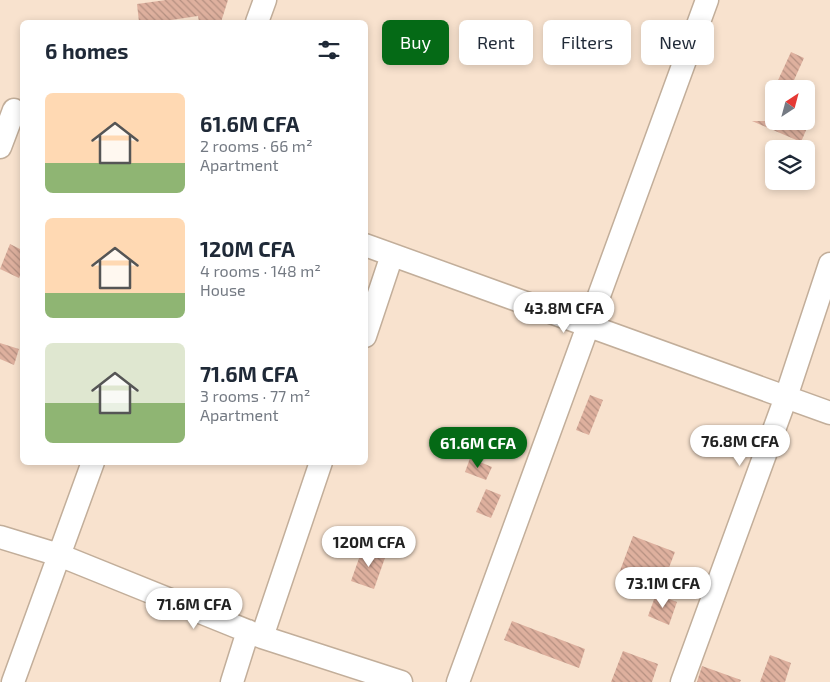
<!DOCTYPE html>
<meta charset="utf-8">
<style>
:root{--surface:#fff;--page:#f2f2f3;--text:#1f2937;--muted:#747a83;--accent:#056a16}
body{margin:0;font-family:"Exo 2",sans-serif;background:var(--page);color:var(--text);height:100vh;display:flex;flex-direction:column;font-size:19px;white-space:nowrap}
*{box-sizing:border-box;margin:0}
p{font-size:16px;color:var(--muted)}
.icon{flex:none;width:28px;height:28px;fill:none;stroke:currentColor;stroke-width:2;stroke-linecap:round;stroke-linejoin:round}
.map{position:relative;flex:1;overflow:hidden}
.drawer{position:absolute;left:20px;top:20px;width:348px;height:445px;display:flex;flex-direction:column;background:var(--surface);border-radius:8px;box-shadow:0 2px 8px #0003}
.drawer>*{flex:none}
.hud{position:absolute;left:382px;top:20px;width:372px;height:45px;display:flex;gap:10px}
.needle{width:32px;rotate:36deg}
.fabs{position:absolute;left:765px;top:80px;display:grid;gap:10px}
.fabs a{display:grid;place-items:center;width:50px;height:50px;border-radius:8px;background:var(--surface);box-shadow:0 2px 8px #0003;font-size:25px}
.price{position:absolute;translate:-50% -42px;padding:0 11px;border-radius:18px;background:#fff;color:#222;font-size:16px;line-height:32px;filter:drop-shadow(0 1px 2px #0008)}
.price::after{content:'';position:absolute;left:50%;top:30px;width:15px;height:11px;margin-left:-8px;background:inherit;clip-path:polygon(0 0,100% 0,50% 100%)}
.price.on{background:var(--accent);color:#fff}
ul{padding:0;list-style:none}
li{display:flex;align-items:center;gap:15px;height:125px;padding:0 25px}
li span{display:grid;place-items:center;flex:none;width:140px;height:100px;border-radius:8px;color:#555}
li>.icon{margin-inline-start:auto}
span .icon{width:60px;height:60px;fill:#fffc;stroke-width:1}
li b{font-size:21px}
h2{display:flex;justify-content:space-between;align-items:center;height:60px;padding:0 25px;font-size:21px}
.tag{padding:0 18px;border-radius:8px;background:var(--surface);box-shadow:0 2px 8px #0003;font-size:18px;line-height:45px}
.tag.on{background:var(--accent);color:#fff}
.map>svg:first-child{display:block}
.building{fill:url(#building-back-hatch)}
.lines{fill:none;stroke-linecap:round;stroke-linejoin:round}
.minor-casing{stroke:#c2ae9a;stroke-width:25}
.minor{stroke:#fff;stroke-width:22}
</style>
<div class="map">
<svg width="830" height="682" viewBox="0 0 830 682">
<defs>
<pattern id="building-back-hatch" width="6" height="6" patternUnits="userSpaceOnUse" patternTransform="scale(1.25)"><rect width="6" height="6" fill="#deb09e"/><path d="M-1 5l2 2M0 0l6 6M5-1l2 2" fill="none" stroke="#b59081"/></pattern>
</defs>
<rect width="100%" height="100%" fill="#f8e2ce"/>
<path class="building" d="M166,0h62l-7,22h-22l-1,-6 -40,6h-19l-2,-18z
M791,52l13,6 -14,31h-16z
M752,121h58l-9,21z
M10,244l12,6v21l-3,7 -19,-9z
M0,343l19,6 -5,16 -14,-6z
M590,395l13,5 -14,35 -13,-5z
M470,458l22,9 -6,13 -21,-8z
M486,489l15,6 -10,23 -15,-6z
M633,536l42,16 -15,39 -42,-15z
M363,547l23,8 -12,34 -23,-8z
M656,594l21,8 -8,23 -21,-9z
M512,621l73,28 -6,19 -75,-28z
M623,651l35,13 -6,18h-41z
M770,655l21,8 -6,19h-25z
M702,666l39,14 -1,2h-43z"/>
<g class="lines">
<g class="minor-casing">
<path id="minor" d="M257,22l8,-22
M0,147l14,-37
M365,245l465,168
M365,336l27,-81
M0,537l59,18 203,82 139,45
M262,637l59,-175
M13,682l80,-220
M232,682l16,-51
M458,682l249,-682
M682,682l104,-285 44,-133"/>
</g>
<use href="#minor" class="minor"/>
</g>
</svg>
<div class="fabs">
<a><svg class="needle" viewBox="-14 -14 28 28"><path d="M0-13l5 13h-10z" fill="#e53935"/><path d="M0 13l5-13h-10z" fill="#747a83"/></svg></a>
<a><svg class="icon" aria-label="layers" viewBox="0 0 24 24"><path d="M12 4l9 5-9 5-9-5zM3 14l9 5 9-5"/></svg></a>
</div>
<b class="price" style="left:564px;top:334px">43.8M CFA</b>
<b class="price" style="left:740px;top:467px">76.8M CFA</b>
<b class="price on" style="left:478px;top:469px">61.6M CFA</b>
<b class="price" style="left:369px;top:568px">120M CFA</b>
<b class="price" style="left:663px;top:609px">73.1M CFA</b>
<b class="price" style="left:194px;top:630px">71.6M CFA</b>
<div class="hud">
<a class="tag on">Buy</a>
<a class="tag">Rent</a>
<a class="tag">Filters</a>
<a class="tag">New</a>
</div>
<section class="drawer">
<h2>6 homes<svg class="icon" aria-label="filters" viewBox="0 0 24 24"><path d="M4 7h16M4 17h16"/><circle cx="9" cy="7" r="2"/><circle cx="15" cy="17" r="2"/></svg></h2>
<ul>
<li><span style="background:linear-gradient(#ffd9b3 70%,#8fb573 0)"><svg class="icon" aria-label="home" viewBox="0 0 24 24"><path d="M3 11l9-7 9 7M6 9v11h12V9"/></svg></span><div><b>61.6M CFA</b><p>2 rooms · 66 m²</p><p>Apartment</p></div></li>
<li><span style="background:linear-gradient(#ffd9b3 75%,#8fb573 0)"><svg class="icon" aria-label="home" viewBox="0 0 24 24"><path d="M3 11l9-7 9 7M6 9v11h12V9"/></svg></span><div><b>120M CFA</b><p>4 rooms · 148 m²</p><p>House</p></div></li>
<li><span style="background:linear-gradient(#dfe7d0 60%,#8fb573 0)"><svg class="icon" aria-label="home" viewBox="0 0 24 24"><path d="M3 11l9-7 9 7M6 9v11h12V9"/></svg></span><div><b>71.6M CFA</b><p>3 rooms · 77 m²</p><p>Apartment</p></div></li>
</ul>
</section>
</div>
